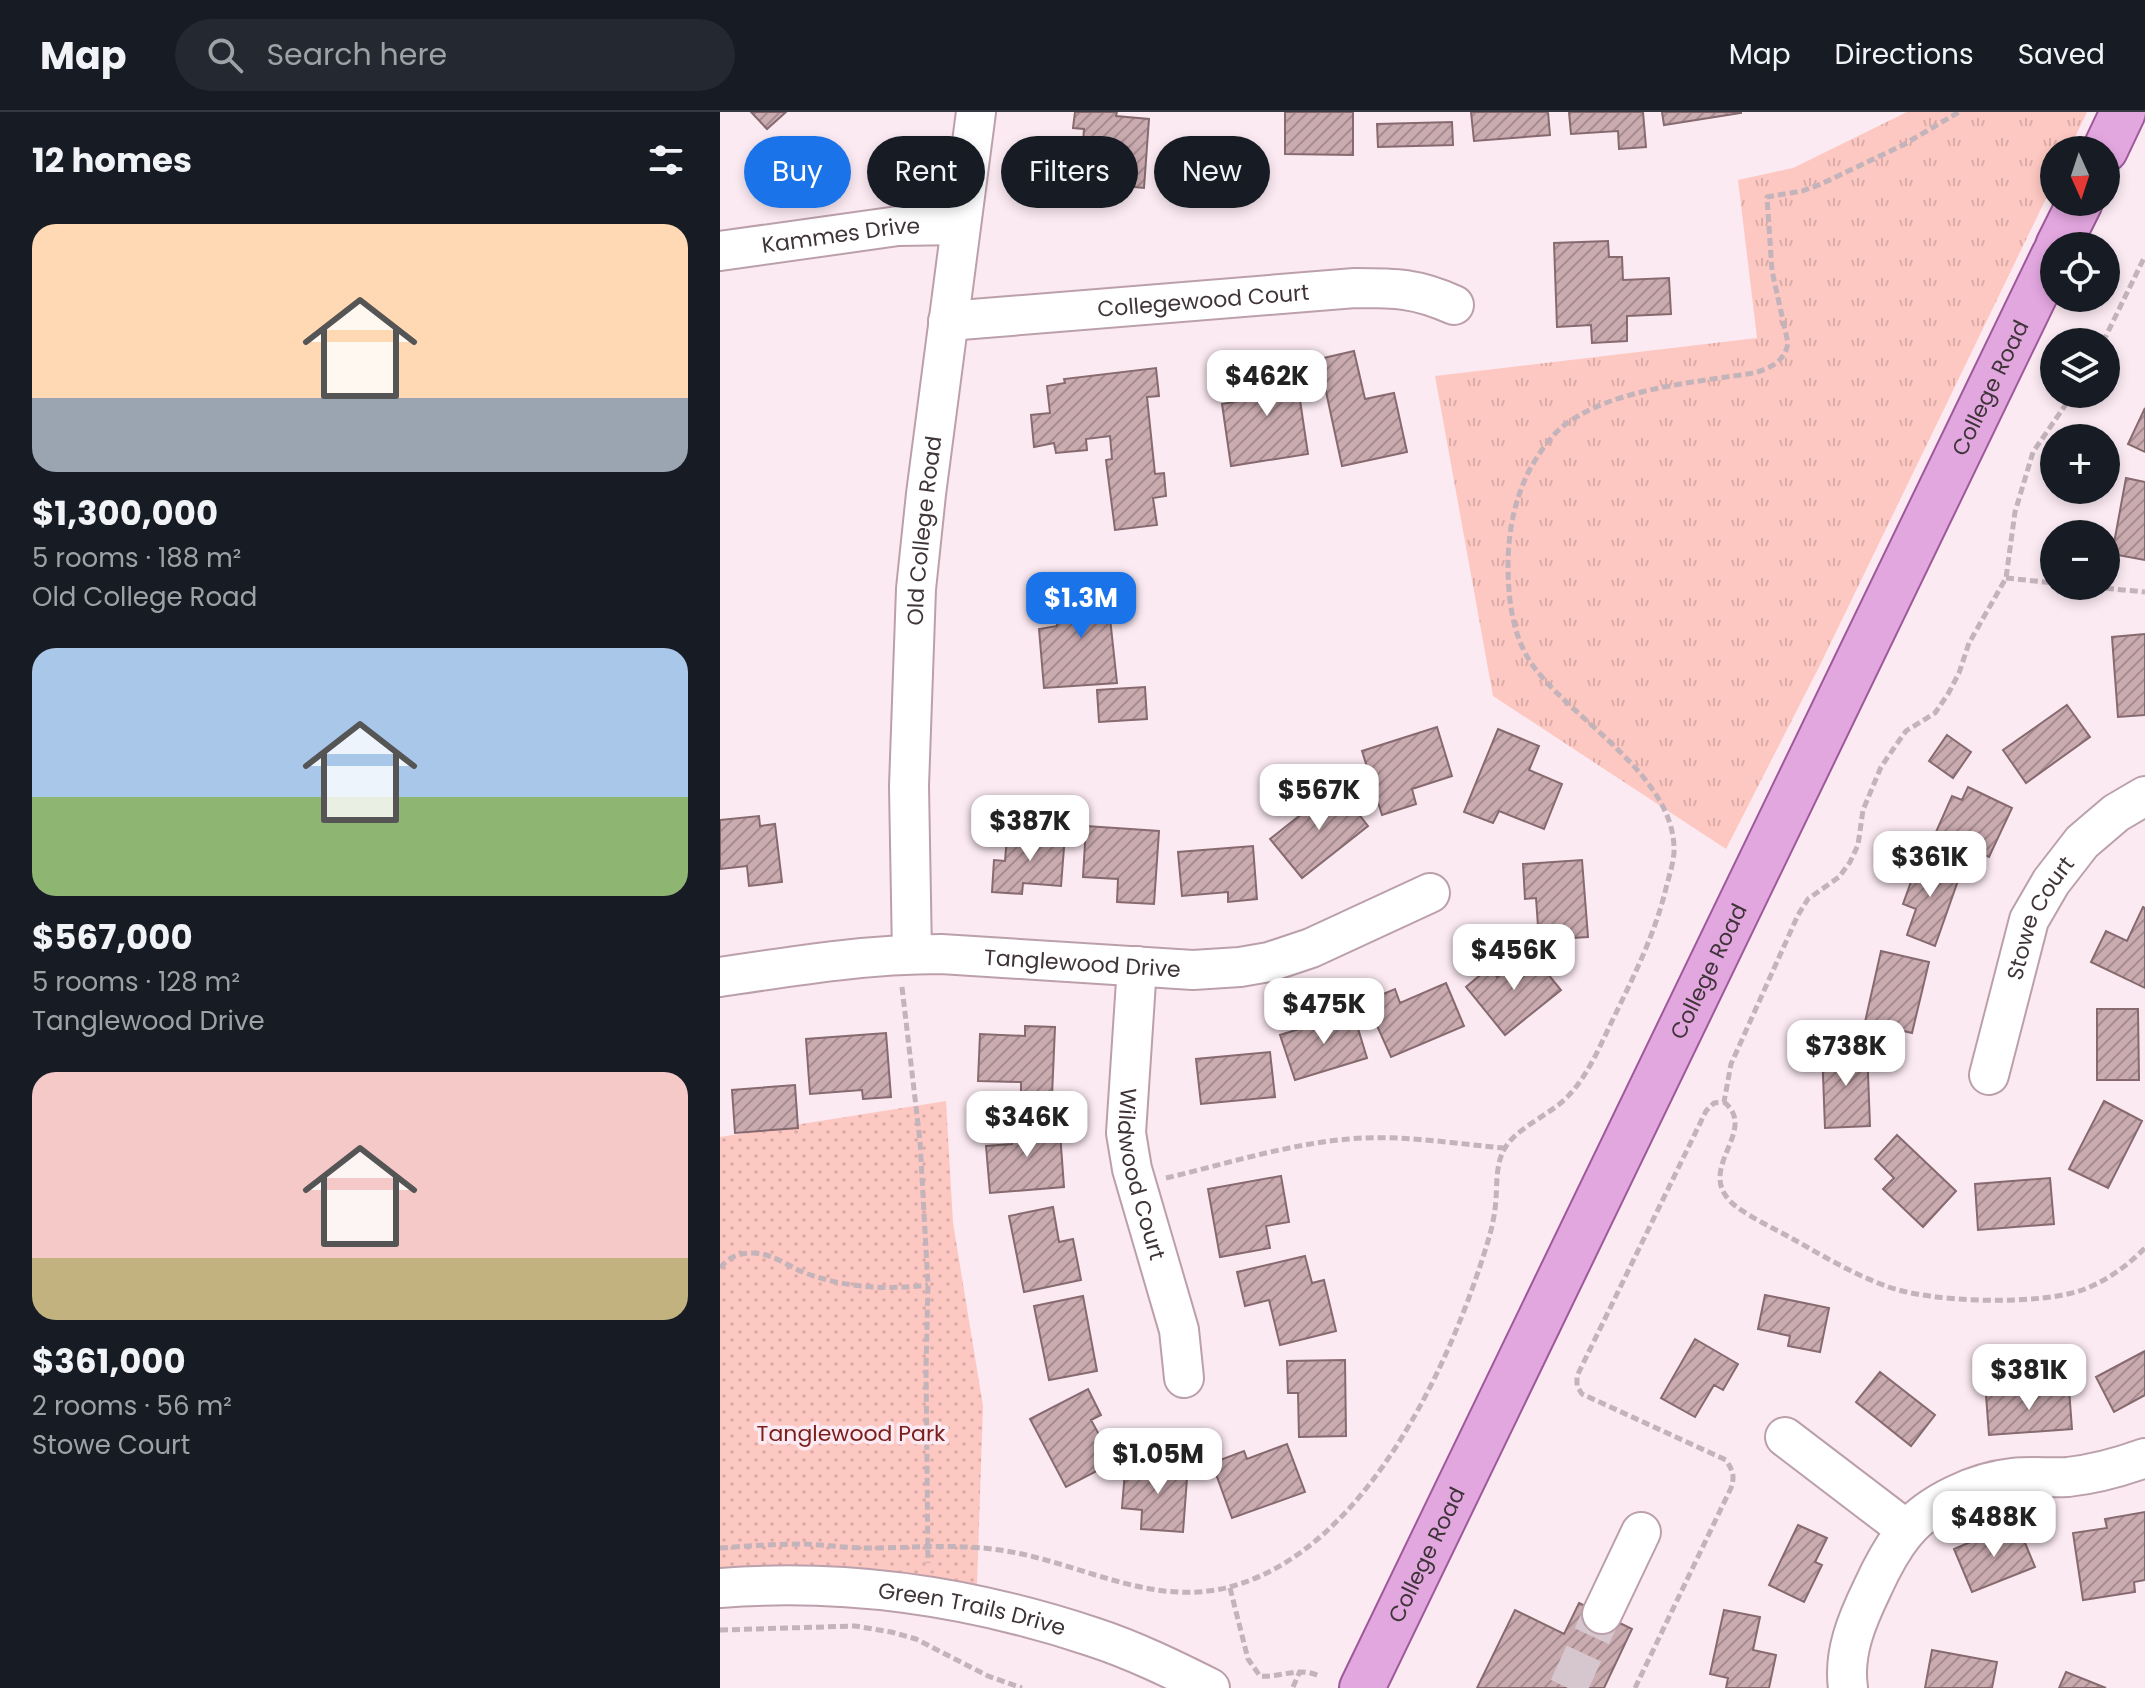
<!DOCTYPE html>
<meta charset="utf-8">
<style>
:root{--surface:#171b24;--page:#242831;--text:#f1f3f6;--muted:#9ea1a6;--line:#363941;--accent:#1a73e8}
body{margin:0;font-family:Poppins,sans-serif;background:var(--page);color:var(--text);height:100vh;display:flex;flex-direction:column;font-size:30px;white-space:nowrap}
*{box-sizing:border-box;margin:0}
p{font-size:26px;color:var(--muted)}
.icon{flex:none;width:44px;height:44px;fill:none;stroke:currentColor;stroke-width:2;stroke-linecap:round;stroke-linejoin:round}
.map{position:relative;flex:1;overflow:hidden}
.drawer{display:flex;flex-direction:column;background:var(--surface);width:720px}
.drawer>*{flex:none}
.top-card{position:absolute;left:24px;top:24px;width:760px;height:72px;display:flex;gap:16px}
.needle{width:52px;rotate:177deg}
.controls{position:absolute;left:1320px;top:24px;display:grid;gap:16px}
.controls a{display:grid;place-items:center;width:80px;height:80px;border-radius:50%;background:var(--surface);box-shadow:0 4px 12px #0003;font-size:40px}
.price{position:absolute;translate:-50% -68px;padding:0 18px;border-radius:16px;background:#fff;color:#222;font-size:26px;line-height:52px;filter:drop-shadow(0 2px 4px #0008)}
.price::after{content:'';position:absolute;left:50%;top:48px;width:24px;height:18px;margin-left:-12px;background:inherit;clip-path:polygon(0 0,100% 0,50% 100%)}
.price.on{background:var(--accent);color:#fff}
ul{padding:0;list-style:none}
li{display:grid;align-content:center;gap:16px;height:424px;padding:0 32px}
li span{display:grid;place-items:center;height:248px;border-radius:24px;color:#555}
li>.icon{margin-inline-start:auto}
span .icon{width:144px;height:144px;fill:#fffc;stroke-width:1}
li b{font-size:34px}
h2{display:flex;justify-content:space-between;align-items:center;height:96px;padding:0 32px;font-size:34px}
.chip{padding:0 28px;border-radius:36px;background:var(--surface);box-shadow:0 4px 12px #0003;font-size:28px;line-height:72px}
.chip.on{background:var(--accent);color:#fff}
header{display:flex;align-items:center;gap:48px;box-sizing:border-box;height:112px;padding:0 40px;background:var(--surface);border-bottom:2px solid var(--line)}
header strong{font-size:38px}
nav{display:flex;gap:44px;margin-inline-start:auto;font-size:28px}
.search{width:560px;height:72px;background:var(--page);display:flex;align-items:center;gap:20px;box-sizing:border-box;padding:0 28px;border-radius:44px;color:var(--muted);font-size:30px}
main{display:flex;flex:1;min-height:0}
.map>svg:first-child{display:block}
.grass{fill:url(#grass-tufts)}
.park{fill:url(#park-dots)}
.building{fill:url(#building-hatch);stroke:#866a6f;stroke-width:2}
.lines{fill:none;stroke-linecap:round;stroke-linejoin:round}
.minor-tunnel{stroke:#d6c6cd;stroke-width:38;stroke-dasharray:38 19;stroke-linecap:butt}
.minor-casing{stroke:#bba0ac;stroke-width:42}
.major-casing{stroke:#9d5999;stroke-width:48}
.path{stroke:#c3b3ba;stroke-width:5;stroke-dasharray:8 4;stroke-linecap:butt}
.minor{stroke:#fff;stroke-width:38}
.major{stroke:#e3a7e0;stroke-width:44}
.labels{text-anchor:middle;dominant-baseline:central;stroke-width:7;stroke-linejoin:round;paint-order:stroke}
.street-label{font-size:22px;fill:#3f3439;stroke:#fceaf2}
.park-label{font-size:22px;fill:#7a1d1b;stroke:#fceaf2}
</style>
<header>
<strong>Map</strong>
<div class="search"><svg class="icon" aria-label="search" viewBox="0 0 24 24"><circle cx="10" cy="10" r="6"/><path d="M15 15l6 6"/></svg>Search here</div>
<nav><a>Map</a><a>Directions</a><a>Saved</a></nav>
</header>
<main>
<section class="drawer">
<h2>12 homes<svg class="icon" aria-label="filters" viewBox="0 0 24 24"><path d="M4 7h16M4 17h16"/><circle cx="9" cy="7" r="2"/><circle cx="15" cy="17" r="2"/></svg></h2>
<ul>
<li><span style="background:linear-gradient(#ffd9b3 70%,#9aa5b1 0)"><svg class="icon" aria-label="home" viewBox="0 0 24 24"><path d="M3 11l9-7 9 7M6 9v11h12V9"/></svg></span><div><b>$1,300,000</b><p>5 rooms · 188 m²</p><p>Old College Road</p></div></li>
<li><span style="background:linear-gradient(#a9c7e8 60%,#8fb573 0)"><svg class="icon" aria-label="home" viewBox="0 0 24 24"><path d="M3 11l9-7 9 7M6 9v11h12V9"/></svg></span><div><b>$567,000</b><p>5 rooms · 128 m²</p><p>Tanglewood Drive</p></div></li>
<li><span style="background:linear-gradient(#f6c9c9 75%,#c2b280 0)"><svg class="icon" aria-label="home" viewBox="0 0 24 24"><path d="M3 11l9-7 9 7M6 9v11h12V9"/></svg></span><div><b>$361,000</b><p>2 rooms · 56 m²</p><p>Stowe Court</p></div></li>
</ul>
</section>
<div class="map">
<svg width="1425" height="1576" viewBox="0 0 1425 1576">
<defs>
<pattern id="grass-tufts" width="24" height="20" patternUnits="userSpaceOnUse" patternTransform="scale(2)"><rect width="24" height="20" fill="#fdc8c1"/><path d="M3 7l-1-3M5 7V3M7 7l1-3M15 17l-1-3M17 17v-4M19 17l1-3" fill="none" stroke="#daaca7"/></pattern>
<pattern id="park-dots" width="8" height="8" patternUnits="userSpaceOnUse" patternTransform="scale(2)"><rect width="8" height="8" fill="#fdc8c1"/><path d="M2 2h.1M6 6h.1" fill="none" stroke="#daaca7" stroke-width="1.8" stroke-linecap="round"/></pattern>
<pattern id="building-hatch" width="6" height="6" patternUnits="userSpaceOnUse" patternTransform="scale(2)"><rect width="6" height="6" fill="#caabb0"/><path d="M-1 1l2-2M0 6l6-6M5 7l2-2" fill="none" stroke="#a58c90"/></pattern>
</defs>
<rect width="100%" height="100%" fill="#fceaf2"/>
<path class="grass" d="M1187,0h180l-18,38h-15v32l-233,481 -95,186 -233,-153 -58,-320 322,-38 -19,-158 55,-12z"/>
<path class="park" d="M226,989l7,122 30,183 -6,179c-84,-16 -171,-24 -257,-17v-431z"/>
<path class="building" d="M31,0h35l-19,17z
M355,0h42l-1,4 33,3 -5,69 -64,-6 4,-53 -11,-1z
M565,0h68v43l-68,-1z
M751,0h77l2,23 -76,6z
M849,0h74l3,35 -27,2 -1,-18 -47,3z
M942,0h79v1l-77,12z
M732,10l1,23 -75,2 -1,-23z
M888,129l1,16h13l1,23 46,-2 2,36 -44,2v25l-35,2 -1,-18 -34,2 -3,-84z
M634,239l11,48 29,-6 13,59 -65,14 -23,-107z
M574,248l14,94 -77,12 -9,-62 34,-6 -5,-31z
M436,256l3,28 -12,1 8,77 9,-1 2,23 -13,2 4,27 -42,5 -9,-70 6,-1 -2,-23 -24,3 1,11 -31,3 -2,-10 -20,4 -3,-32 19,-2 -3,-27 18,-3 -1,-4z
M1425,296v44l-17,-8z
M1406,366l19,4v78l-33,-6z
M399,475l3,30 -12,1 7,65 -73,5 -5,-59 18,-3 -1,-27 21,-2 -1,-8z
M1425,522v81l-27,2 -6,-80z
M425,575l2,32 -48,3 -2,-32z
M1347,593l23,32 -64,46 -23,-33z
M717,615l15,49 -40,13 4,15 -34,11 -20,-64z
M778,617l41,17 -10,24 33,14 -18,45 -45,-18 -6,12 -29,-11z
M1227,623l24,17 -18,26 -24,-17z
M617,674l31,40 -66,52 -32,-39z
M1248,675l44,21 -23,49 -53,-25 16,-36 10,4z
M39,704l1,10 15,-2 7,58 -33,4 -2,-20 -27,3v-49z
M366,714l73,5 -5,73 -37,-2 1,-23 -35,-2z
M305,720l40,3 -4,51 -38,-3 -1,11 -30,-2 2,-32 11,1 2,-24 18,2z
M533,734l4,53 -29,3v-10l-46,4 -4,-44z
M1200,745l41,15 -26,74 -28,-11 9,-26 -13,-5z
M862,748l6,77 -49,3 -3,-42 -11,1 -2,-35z
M1423,795l2,1v80l-54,-26 15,-31 21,10z
M809,839l32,39 -56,45 -39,-48 24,-20 7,10z
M1161,839l48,11 -17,71 -47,-11z
M726,871l18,43 -73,31 -25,-56 29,-12 5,14z
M1377,897h41l1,71h-42z
M633,900l14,46 -72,22 -15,-45z
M305,914l30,1 -3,69 -31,-1v-13l-43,-1 2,-47 45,2z
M166,921l5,64 -28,2 -1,-9 -52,4 -4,-55z
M1147,935l3,79 -45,2 -3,-79z
M550,940l5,45 -74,7 -5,-45z
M75,973l3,43 -63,5 -3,-43z
M1384,989l38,20 -34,67 -39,-19z
M339,1007l5,68 -74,6 -4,-47 26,-2 -1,-21z
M1177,1023l59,56 -33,36 -40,-38 11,-11 -19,-19z
M561,1064l8,46 -23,4 4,22 -50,9 -12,-68z
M1330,1066l4,46 -76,6 -3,-46z
M333,1095l6,35 14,-3 8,41 -57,12 -15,-76z
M585,1144l7,27 12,-3 12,51 -56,14 -11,-45 -24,6 -8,-34z
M1045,1183l64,13 -9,44 -32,-6 2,-10 -32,-7z
M363,1184l14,75 -48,9 -15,-74z
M975,1227l43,25 -15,26 -9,-5 -19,32 -34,-19z
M1425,1239v44l-31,17 -18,-35z
M625,1248l1,76 -47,1 -1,-44h-10l-1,-32z
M1160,1260l55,43 -24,31 -55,-44z
M368,1277l13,26 -10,5 23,42 -48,25 -36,-68z
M1349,1277l3,40 -83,6 -3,-40z
M567,1332l18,48 -73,26 -20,-55 32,-12 3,8z
M427,1350l41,3 -5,67 -42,-3 1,-19 -20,-2 3,-37 22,2z
M1425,1400v68l-11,2 1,10 -52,8 -10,-67 34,-5 -2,-9z
M1078,1413l29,13 -12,24 7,3 -18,37 -35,-17z
M1298,1414l17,41 -63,25 -18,-43 28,-12 2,4z
M859,1491l53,26 -28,59h-127l38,-78 49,24z
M1004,1498l36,7 -7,33 23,5 -7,33h-43l2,-10 -18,-4z
M1212,1538l65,12 -5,26h-67z
M1346,1560l40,16h-47z"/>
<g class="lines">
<path class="minor-tunnel" d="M848,1576l34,-74"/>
<g class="minor-casing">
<g id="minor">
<path id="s1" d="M0,139l178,-25 62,-1"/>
<path id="s2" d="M228,209l407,-33c41,0 61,0 99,17"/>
<path id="s3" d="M192,842l-3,-168 7,-197 10,-95 50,-382"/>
<path id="s4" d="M417,854l-11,167 6,36 47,161 5,48"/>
<path id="s5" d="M0,865c73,-11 147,-23 221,-23l252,16 47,-3 29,-5 42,-14 119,-55"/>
<path id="s6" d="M1269,963l40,-155 22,-38 31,-40 34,-29 29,-17"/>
<path d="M1065,1325l122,93"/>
<path id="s7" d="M0,1476c127,-10 253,9 373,49 40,13 79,32 117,51"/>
<path d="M882,1502l39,-82"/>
<path d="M1128,1576c-5,-35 9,-68 24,-99 9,-20 20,-41 34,-58 25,-29 70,-49 107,-53 19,-2 37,0 55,-1 27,-3 52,-10 77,-19"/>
</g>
</g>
<g class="major-casing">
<g id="major">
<path d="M1385,38l18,-38"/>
<path d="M1338,134l22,-44"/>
<path id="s8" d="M642,1576l692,-1433"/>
</g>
</g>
<path class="path" d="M1383,230l42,-86
M1286,466l48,5
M1362,474l63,6
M182,875l18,154 8,144 -2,82 2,196
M1004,990c35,28 -27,65 6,99 11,12 47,29 63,38 30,17 60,35 93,47 44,17 155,20 199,3 23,-9 43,-24 60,-41
M446,1066c64,-15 131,-37 198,-40 46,-2 94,6 140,10
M0,1156c9,-11 18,-15 33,-15 18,0 35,13 52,20 41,15 81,17 123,12
M0,1436c28,-2 56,-4 85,-4 21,1 42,4 63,4 47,0 91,-5 138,3 75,12 149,58 227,35 134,-38 218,-222 255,-345 4,-13 7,-27 8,-42 1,-16 0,-37 9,-51 13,-22 48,-34 65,-54 19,-21 30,-48 42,-73 22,-45 44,-89 55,-137 3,-10 6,-21 7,-31 3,-74 -95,-129 -137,-182 -25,-31 -29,-71 -29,-110 1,-33 7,-63 22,-92 8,-14 19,-31 32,-42 47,-38 134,-45 192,-54 17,-5 31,-12 34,-30l-16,-72 -5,-74 35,-6 19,-7 82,-39 56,-33
M510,1476l18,71 12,17c21,2 38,-10 59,0
M0,1518l135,-4 36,6 25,7 72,37 34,12
M573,1575l7,-16
M915,1576l96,-200c4,-12 2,-17 -5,-28l-144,-66 -5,-8v-10l129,-265 8,-8 10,-1 7,-38 67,-149 10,-16 31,-22 11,-15 8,-17 5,-35 18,-43 15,-22 10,-14 29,-18 13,-19 11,-21 10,-30 37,-65 9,-66 18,-60 40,-58"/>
<use href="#minor" class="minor"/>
<use href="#major" class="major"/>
</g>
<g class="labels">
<g class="street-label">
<text stroke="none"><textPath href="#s1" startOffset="122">Kammes Drive</textPath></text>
<text stroke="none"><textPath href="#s2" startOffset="256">Collegewood Court</textPath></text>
<text stroke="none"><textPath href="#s8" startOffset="1444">College Road</textPath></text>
<text stroke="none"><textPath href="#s3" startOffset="424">Old College Road</textPath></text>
<text stroke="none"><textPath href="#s6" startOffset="166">Stowe Court</textPath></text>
<text stroke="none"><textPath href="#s5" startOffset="364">Tanglewood Drive</textPath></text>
<text stroke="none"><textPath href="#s8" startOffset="796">College Road</textPath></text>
<text stroke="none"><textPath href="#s4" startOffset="210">Wildwood Court</textPath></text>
<text stroke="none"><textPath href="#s8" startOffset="148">College Road</textPath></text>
<text stroke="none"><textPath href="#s7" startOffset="254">Green Trails Drive</textPath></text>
</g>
<g class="park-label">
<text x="131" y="1321">Tanglewood Park</text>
</g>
</g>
</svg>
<div class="controls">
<a><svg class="needle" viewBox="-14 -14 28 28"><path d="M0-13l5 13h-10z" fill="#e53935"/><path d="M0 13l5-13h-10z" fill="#9ea1a6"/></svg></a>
<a><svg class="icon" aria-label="locate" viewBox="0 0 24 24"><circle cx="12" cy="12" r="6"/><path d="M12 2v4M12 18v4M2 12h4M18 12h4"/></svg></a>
<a><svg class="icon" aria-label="layers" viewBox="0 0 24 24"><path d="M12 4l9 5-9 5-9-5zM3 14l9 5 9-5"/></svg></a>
<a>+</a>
<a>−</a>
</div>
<b class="price" style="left:547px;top:306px">$462K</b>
<b class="price on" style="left:361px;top:528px">$1.3M</b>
<b class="price" style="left:599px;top:720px">$567K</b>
<b class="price" style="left:310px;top:751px">$387K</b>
<b class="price" style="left:1210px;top:787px">$361K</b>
<b class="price" style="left:794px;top:880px">$456K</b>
<b class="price" style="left:604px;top:934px">$475K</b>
<b class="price" style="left:1126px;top:976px">$738K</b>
<b class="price" style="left:307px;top:1047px">$346K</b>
<b class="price" style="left:1309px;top:1300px">$381K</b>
<b class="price" style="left:438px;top:1384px">$1.05M</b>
<b class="price" style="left:1274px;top:1447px">$488K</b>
<div class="top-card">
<a class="chip on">Buy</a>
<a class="chip">Rent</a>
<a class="chip">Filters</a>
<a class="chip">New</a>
</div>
</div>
</main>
